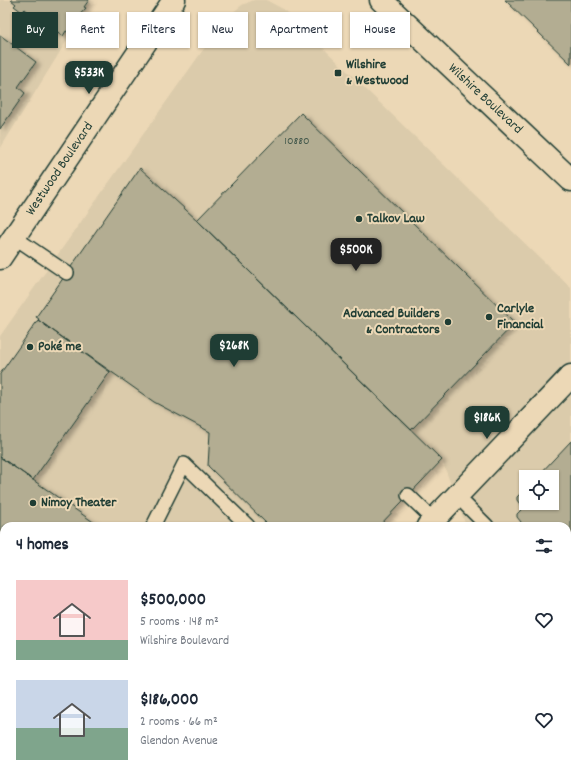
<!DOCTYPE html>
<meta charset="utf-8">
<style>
:root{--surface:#fff;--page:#f2f2f3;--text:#1f2937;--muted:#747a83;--accent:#1f3d34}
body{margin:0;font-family:Dekko,sans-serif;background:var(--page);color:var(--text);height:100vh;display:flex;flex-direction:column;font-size:15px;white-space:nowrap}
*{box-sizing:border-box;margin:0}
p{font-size:13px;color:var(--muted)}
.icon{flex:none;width:22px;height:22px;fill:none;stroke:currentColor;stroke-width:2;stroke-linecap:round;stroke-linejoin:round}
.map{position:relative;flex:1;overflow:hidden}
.sheet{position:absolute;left:0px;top:522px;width:571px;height:256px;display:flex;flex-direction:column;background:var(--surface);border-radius:12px 12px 0 0;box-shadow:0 1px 3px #0004}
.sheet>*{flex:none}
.guide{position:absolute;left:12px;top:12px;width:547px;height:36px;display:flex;gap:8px}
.controls{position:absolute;left:519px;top:470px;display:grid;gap:8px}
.controls a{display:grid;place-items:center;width:40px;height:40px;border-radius:0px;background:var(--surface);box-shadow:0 1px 3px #0004;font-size:20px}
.price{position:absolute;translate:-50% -34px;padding:0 9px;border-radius:8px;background:var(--accent);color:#fff;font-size:13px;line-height:26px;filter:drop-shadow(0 1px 2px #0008)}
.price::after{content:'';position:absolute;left:50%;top:24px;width:12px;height:9px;margin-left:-6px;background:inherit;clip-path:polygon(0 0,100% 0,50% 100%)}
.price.on{background:#222;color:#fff}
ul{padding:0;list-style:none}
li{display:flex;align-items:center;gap:12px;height:100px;padding:0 16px}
li span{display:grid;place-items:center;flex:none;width:112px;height:80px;border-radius:0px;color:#555}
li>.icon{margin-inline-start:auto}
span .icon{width:48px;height:48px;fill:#fffc;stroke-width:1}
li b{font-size:17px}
h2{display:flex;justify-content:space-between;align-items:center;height:48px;padding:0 16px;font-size:17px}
.pill{padding:0 14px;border-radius:0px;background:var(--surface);box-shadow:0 1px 3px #0004;font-size:14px;line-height:36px}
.pill.on{background:var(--accent);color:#fff}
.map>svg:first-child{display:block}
.built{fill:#dbcbab;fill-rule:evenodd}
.green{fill:#cabfa1;stroke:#747e6a}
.building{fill:#b3ad92;stroke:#1f3d34;filter:url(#shadow)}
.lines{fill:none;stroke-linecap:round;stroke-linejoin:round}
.lane-casing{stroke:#1f3d34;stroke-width:16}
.street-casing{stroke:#1f3d34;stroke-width:25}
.secondary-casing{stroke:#1f3d34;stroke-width:25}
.primary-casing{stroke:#1f3d34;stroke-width:25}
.lane{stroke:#ecd8b6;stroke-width:13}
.street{stroke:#ecd8b6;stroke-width:22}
.secondary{stroke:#ecd8b6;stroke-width:22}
.primary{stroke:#ecd8b6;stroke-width:22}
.poi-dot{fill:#1f3d34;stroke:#ecd8b6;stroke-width:1.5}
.labels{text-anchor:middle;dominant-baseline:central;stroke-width:4;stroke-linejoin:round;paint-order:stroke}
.number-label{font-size:12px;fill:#44594c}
.poi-label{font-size:14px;font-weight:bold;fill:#1f3d34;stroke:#ecd8b6;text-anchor:start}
.street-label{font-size:14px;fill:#1f3d34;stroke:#ecd8b6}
</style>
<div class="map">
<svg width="571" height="778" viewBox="0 0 571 778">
<defs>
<filter id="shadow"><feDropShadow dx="4.5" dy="2.5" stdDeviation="2" flood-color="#0004"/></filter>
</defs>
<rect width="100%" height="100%" fill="#ecd8b6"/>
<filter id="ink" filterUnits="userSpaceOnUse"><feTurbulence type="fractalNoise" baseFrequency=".025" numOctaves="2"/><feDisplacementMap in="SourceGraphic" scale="8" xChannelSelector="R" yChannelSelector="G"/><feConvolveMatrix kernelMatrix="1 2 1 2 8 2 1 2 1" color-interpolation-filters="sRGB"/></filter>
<g filter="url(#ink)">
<path class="built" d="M0,0h92l-92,149z
M254,0h12l17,9 288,279v349l-4,-4v-107h-101l-24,-66 -62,66h-376v248h144l-4,4h-144v-442l225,-317 17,-14zM526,477h26v26h-26z"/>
<path class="green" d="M571,663v115h-112l4,-4h104v-107z"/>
<path class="building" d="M11,0h78l-5,7 2,1 -14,15 3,2 -7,7 -2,-1 -3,5 -5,-4 -3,3 -8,-6 1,-2 -7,-6 -2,2 -9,-6 2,-2 -7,-6 -3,3 -8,-6 2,-2z
M505,0h66v64z
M0,35l36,27 -18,25 7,6 -25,36z
M301,113l214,210 -104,107 -214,-210z
M140,168l57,52 245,240 -63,66h-110l-61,-60 2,-34 -56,-30 -116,-82 1,-1 -3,-2z
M38,320l72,52 -77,108 -33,-23v-83z
M571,441v146l-4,-4v-57h-46v-4l-4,-5v-3l4,-4v-4l-4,-6v-3l9,-9v15h26v-26h-15z
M0,457l99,69h-95v14l-4,-3z
M0,537l4,3v25l-4,5z
M0,700l4,3v20l-4,4z
M274,774h49l4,4h-57z
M346,774h116l-3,4h-109z"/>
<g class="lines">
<g class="lane-casing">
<path id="lane" d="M14,237l53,36
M408,495l26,25
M457,496l30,30
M153,526l31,-62 64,62
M0,606l4,2
M567,607l4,4
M567,692l4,-5
M0,743l4,-3
M117,774l4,4
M561,774l4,4
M484,778l4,-4"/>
</g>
<g class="street-casing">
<path id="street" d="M428,526l143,-150
M188,778l4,-4"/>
</g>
<g class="secondary-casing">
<path id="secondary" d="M0,258l174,-258"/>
</g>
<g class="primary-casing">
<path id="primary" d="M381,0l190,180"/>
</g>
<use href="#lane" class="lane"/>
<use href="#street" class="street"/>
<use href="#secondary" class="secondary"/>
<use href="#primary" class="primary"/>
</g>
</g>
<g class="poi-dot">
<rect x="334" y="69" width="8" height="8" rx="2"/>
<circle cx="359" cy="219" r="4"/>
<circle cx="489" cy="317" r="4"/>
<circle cx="448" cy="322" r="4"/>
<circle cx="30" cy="347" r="4"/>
<circle cx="33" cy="503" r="4"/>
</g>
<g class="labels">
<g class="number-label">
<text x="297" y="141">10880</text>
</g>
<g class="poi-label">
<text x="346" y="65">Wilshire<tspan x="346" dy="16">&amp; Westwood</tspan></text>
<text x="367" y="219">Talkov Law</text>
<text x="497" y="309">Carlyle<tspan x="497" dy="16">Financial</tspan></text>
<text x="440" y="314" text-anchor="end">Advanced Builders<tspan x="440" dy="16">&amp; Contractors</tspan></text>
<text x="38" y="347">Poké me</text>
<text x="41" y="503">Nimoy Theater</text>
</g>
<g class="street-label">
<text transform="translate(485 99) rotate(43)">Wilshire Boulevard</text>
<text transform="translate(60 169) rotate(-56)">Westwood Boulevard</text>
</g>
</g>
</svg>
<div class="controls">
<a><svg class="icon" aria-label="locate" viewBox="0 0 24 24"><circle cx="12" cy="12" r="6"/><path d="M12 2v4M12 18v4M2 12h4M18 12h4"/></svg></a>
</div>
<b class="price" style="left:89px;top:95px">$533K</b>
<b class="price on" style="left:356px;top:272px">$500K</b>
<b class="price" style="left:234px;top:368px">$268K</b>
<b class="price" style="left:487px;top:440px">$186K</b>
<div class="guide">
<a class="pill on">Buy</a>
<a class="pill">Rent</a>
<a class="pill">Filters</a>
<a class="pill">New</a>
<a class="pill">Apartment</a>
<a class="pill">House</a>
</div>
<section class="sheet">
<h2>4 homes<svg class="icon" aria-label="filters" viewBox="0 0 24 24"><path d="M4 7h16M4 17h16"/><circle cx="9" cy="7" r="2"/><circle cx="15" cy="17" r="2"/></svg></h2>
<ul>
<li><span style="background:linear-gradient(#f6c9c9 75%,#7fa58c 0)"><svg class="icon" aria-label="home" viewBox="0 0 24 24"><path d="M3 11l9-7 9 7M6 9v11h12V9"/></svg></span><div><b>$500,000</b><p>5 rooms · 148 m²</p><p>Wilshire Boulevard</p></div><svg class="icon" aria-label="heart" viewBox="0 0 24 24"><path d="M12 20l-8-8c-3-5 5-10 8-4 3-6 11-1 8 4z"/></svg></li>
<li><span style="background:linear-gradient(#c9d6e8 60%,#7fa58c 0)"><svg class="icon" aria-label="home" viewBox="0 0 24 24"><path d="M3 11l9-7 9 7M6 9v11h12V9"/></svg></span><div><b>$186,000</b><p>2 rooms · 66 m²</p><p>Glendon Avenue</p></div><svg class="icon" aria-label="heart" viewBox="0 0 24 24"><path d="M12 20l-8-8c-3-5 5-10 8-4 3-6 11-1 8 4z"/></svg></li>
</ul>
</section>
</div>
